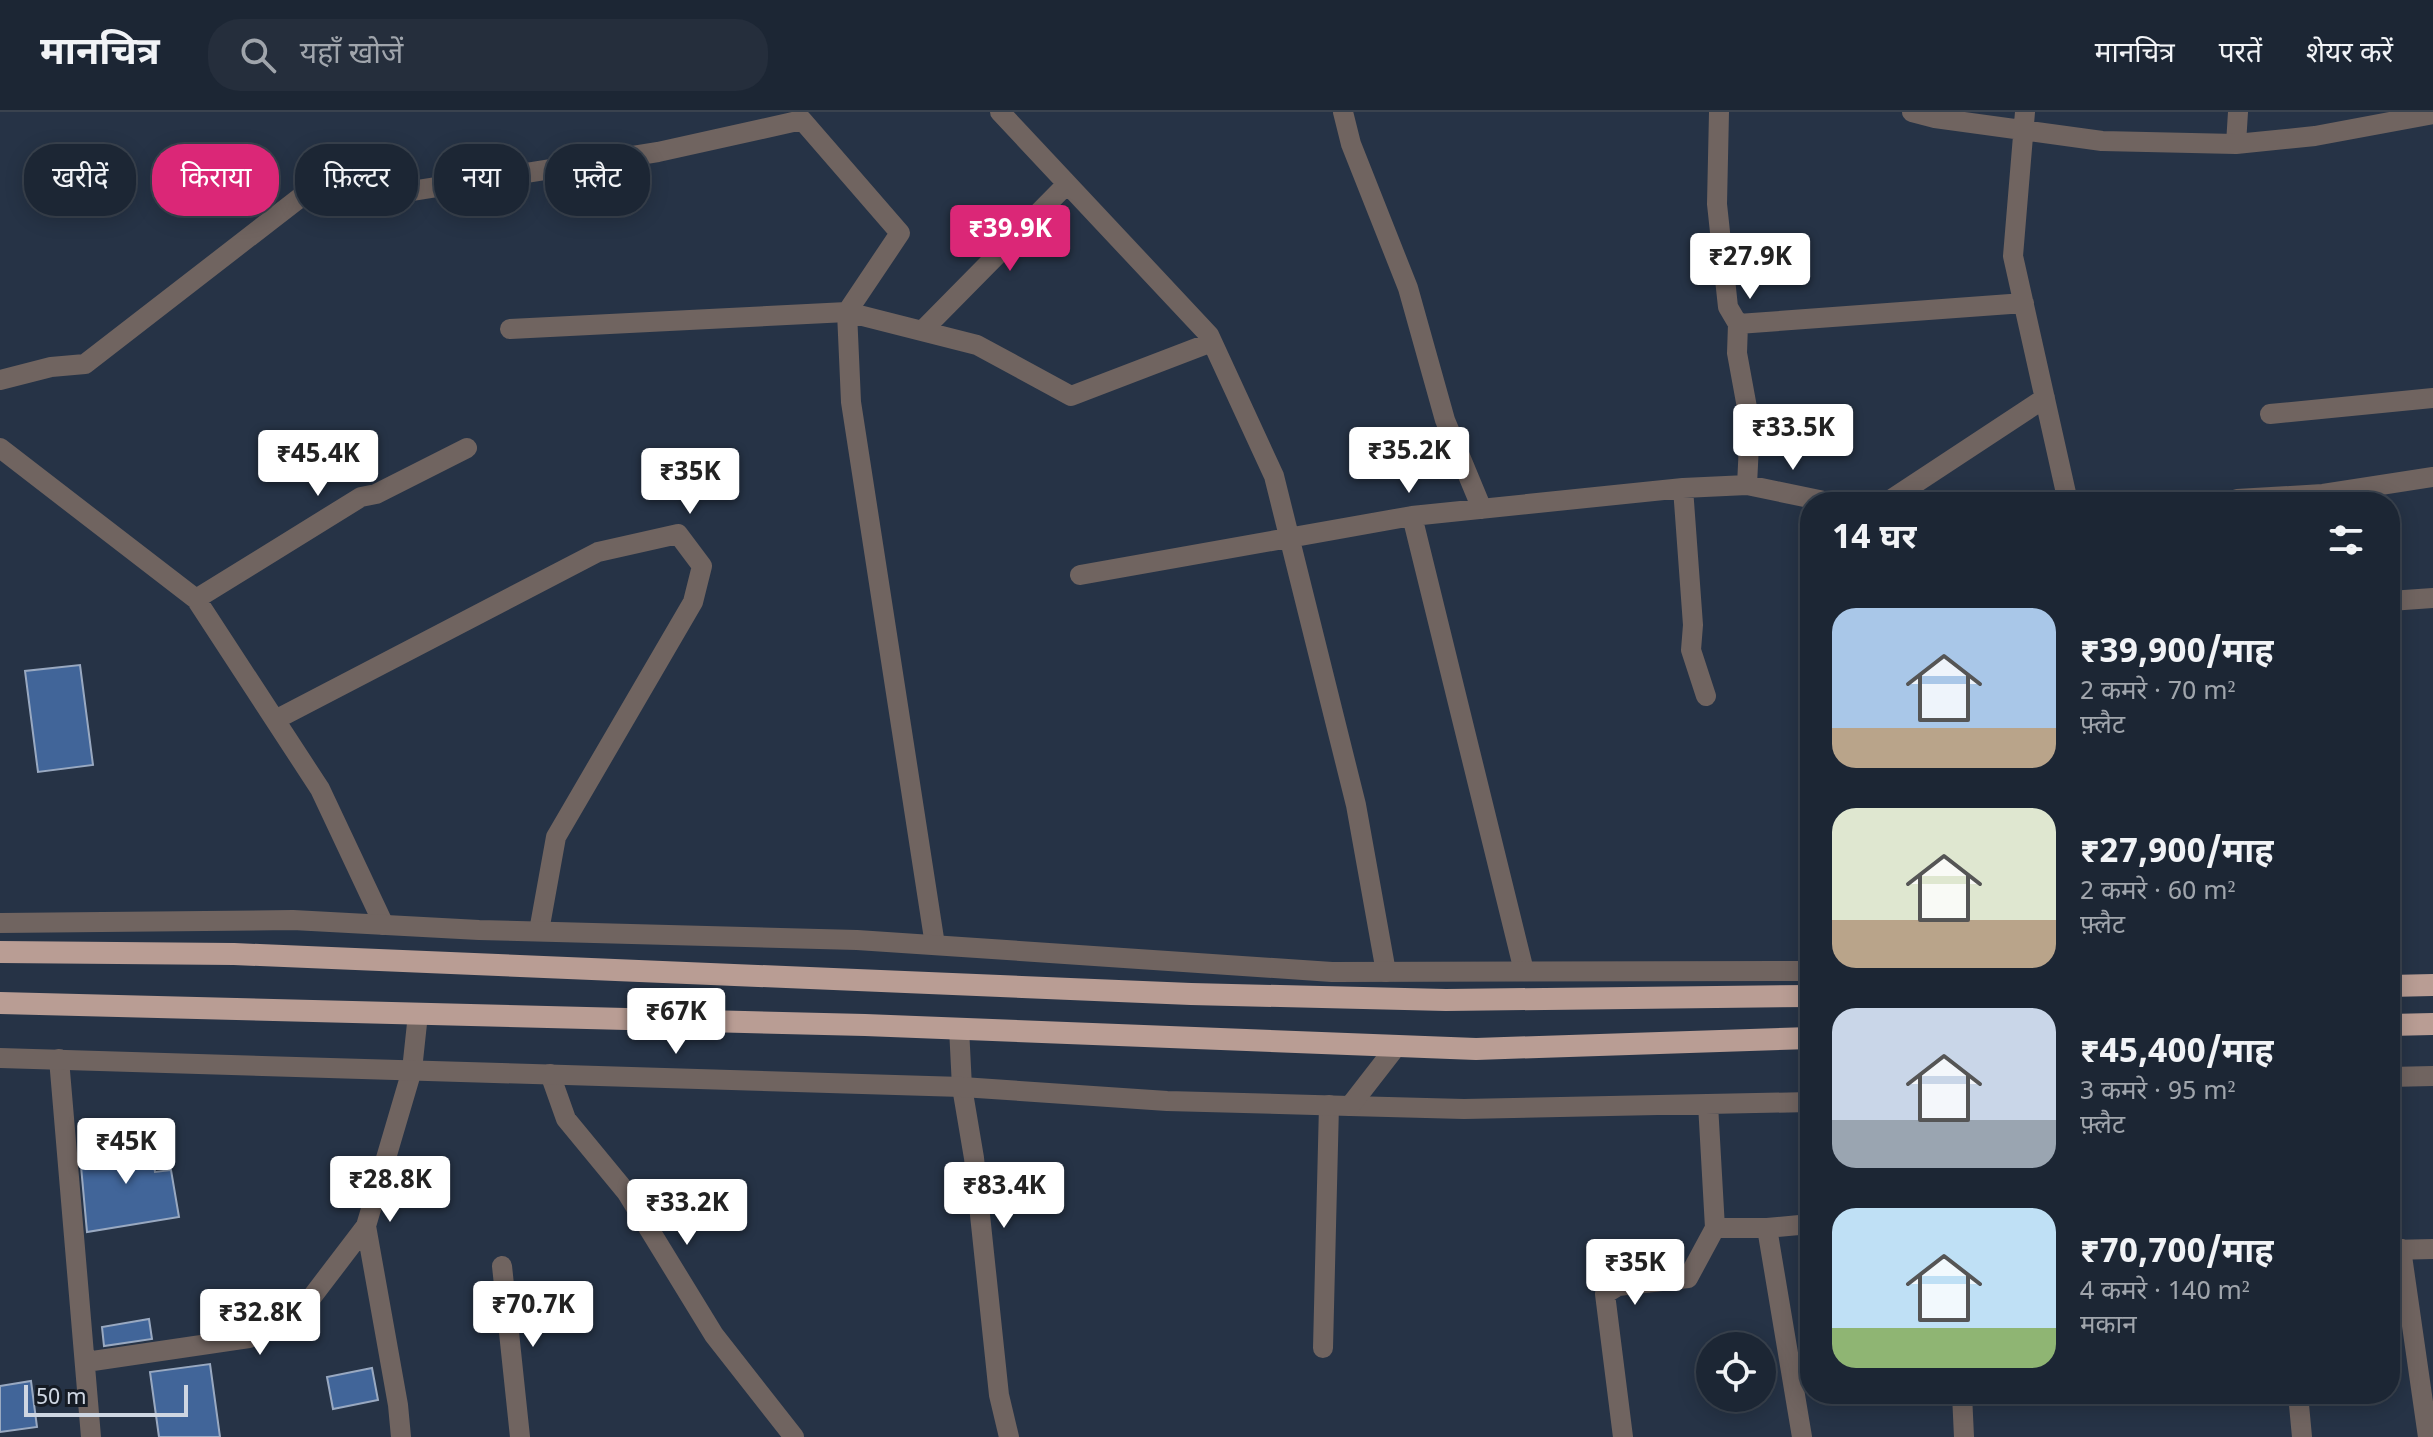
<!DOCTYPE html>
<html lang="hi">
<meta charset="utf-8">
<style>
:root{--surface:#1c2634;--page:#252e3c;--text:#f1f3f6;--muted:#a0a5ac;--line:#3a434f;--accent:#db2777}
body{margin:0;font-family:Georgia,"Noto Sans Devanagari",serif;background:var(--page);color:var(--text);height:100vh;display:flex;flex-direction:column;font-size:30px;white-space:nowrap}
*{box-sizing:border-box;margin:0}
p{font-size:26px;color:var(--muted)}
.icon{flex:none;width:44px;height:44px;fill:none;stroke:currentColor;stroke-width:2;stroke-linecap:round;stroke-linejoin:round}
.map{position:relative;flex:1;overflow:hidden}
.sheet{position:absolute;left:1800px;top:380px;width:600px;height:912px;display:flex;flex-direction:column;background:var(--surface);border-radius:32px;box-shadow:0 4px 20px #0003,0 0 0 2px var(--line)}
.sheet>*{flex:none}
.banner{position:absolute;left:24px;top:32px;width:760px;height:72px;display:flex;gap:16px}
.controls{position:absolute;left:1696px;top:1220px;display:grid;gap:16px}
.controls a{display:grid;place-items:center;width:80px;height:80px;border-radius:50%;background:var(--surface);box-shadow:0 4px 20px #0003,0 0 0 2px var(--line);font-size:40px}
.scale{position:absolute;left:24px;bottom:20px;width:164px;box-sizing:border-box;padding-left:8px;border:4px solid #ced6e2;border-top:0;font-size:22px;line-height:28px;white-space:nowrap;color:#ced6e2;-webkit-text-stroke:6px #151b24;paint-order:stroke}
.price{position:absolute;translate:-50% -68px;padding:0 18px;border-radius:8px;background:#fff;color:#222;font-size:26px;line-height:52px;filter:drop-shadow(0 2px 4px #0008)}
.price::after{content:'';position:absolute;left:50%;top:48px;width:24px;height:18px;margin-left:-12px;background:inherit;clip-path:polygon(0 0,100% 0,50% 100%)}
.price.selected{background:var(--accent);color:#fff}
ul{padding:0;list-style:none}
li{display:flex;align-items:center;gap:24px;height:200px;padding:0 32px}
li span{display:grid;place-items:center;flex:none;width:224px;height:160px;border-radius:24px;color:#555}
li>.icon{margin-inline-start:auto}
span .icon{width:96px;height:96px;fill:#fffc;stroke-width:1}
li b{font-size:34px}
h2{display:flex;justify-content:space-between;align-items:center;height:96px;padding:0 32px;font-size:34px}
.tag{padding:0 28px;border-radius:32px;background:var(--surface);box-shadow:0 4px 20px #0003,0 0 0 2px var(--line);font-size:28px;line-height:72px}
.tag.selected{background:var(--accent);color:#fff}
header{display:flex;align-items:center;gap:48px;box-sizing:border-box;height:112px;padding:0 40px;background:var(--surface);border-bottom:2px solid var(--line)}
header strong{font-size:38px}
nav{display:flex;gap:44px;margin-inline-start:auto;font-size:28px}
.search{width:560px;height:72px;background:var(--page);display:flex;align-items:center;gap:20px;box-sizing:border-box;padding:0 28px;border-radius:32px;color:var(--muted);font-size:30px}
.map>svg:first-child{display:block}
.building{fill:#416599;stroke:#99a9c1;stroke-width:2}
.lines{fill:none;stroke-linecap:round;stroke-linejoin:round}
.minor{stroke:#706460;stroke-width:20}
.tertiary{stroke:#706460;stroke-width:20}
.trunk{stroke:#b99d94;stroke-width:22}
</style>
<header>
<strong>मानचित्र</strong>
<div class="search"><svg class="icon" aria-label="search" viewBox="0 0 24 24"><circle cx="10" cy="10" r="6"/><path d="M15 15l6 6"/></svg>यहाँ खोजें</div>
<nav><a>मानचित्र</a><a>परतें</a><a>शेयर करें</a></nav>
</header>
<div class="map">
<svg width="2433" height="1325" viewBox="0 0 2433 1325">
<rect width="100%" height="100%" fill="#263346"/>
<path class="building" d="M80,553l13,100 -55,7 -13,-101z
M148,1015l7,45 16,-2 8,47 -92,15 -7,-77 49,-8 -3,-16z
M149,1207l3,20 -48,7 -2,-19z
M210,1252l10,73h-61l-9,-65z
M372,1256l6,32 -45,9 -6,-32z
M31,1269l6,46 -37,5v-46z"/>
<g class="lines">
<path class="minor" d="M1000,0l209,223 65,141 82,329 30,167
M1343,0l8,32 57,144 37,132 37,89
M1719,0l-2,92 11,103 10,17 -1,29 13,71 -3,61
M1912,0l23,6 167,23 134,3 79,-8 118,-22
M2025,0l-12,144 55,246
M2236,32l2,-32
M1738,212l286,-21
M510,217l337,-17 130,33 94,51 141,-54
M922,219l145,-147
M0,268l51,-13 34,-3 221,-171 49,7 303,-48 144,-32 98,113 -53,79 4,90 84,543
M2270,302l163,-16
M0,336l196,151 124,190 64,136
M1683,376l10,137 -2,25 15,46
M1887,390l158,-104
M2237,390v-3l86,-5 110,-17
M1412,404l112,455
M1080,463l332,-59 271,-28 64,-3 82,17
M196,487l165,-102 15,-3 91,-46
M2390,489l43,-3
M275,608l323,-168 80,-18 24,32 -9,36 -137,235 -17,94
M959,916l3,59 12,71 25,237 10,42
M59,947l32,378
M550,962l16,45 61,74 87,142 80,102
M2390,965l43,-1
M1350,994l114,3 346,-7
M1715,1116h52l43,-4
M1767,1116l35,209
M2401,1137l27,188
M2390,1138l43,-1
M502,1154l18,171
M1323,1236l6,-243
M86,1250l163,-24 56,-32 61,-80
M1962,1282l2,43
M2298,1282l4,43
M401,1325l-3,-32 -32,-179 46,-156 6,-56
M1623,1325l-18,-143 13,-8 70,-8 27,-50 -7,-124"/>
<path class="tertiary" d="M0,811l293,-3 186,10 378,10 475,32 478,-1
M0,946l962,29 205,14 183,5 45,-58"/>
<path class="trunk" d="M0,840l234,2 957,40 255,6 364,-4
M2390,874l43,-1
M0,891l865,22 611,24 334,-11
M2390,913l43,-1"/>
</g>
</svg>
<div class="controls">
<a><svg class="icon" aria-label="locate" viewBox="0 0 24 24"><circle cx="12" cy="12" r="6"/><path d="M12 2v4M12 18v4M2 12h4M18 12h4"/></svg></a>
</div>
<div class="scale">50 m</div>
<b class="price selected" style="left:1010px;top:161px">₹39.9K</b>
<b class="price" style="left:1750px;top:189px">₹27.9K</b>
<b class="price" style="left:1793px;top:360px">₹33.5K</b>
<b class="price" style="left:1409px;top:383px">₹35.2K</b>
<b class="price" style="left:318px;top:386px">₹45.4K</b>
<b class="price" style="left:690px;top:404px">₹35K</b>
<b class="price" style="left:676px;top:944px">₹67K</b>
<b class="price" style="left:126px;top:1074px">₹45K</b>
<b class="price" style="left:390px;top:1112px">₹28.8K</b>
<b class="price" style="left:1004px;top:1118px">₹83.4K</b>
<b class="price" style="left:687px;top:1135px">₹33.2K</b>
<b class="price" style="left:1635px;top:1195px">₹35K</b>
<b class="price" style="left:533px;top:1237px">₹70.7K</b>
<b class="price" style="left:260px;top:1245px">₹32.8K</b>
<div class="banner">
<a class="tag">खरीदें</a>
<a class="tag selected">किराया</a>
<a class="tag">फ़िल्टर</a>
<a class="tag">नया</a>
<a class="tag">फ़्लैट</a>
</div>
<section class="sheet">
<h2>14 घर<svg class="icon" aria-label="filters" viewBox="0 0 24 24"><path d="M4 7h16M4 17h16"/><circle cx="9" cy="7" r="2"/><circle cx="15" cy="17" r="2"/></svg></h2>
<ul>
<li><span style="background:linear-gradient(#a9c7e8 75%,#b9a48a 0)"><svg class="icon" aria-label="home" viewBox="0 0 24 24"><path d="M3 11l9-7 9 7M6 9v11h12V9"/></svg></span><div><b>₹39,900/माह</b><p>2 कमरे · 70 m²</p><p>फ़्लैट</p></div></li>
<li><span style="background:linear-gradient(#dfe7d0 70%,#b9a48a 0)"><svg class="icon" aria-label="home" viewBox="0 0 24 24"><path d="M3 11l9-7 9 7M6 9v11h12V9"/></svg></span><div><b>₹27,900/माह</b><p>2 कमरे · 60 m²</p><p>फ़्लैट</p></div></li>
<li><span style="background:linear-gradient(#c9d6e8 70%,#9aa5b1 0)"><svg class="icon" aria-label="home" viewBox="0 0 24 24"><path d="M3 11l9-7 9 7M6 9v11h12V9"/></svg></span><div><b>₹45,400/माह</b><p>3 कमरे · 95 m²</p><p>फ़्लैट</p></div></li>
<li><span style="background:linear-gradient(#bfe0f5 75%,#8fb573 0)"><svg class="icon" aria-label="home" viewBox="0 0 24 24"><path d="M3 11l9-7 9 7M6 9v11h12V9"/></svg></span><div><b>₹70,700/माह</b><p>4 कमरे · 140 m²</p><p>मकान</p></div></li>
</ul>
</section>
</div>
